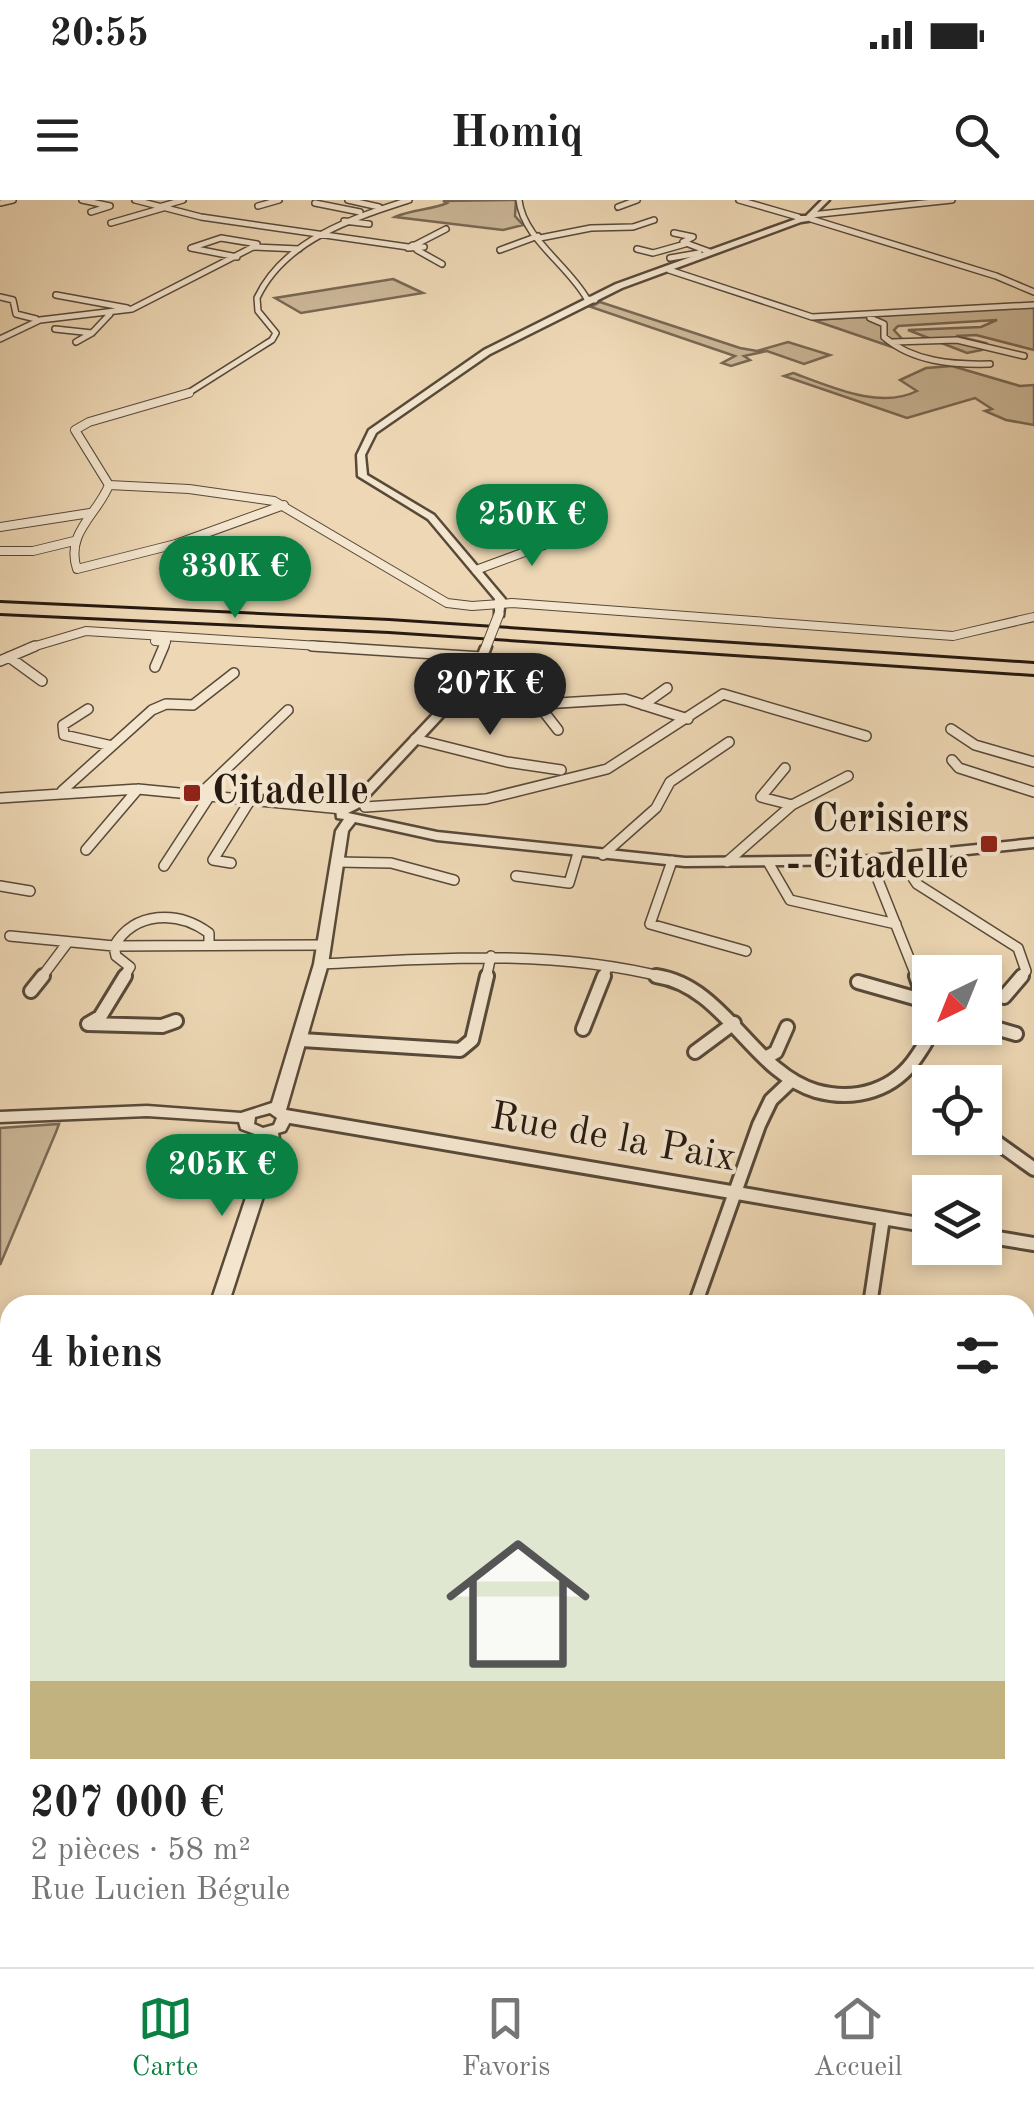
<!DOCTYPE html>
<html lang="fr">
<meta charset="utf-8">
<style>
:root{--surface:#fff;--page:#f6f6f6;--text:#222;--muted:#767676;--line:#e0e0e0;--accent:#0b8043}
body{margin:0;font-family:"Old Standard TT",serif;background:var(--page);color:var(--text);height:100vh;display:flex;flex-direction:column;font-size:38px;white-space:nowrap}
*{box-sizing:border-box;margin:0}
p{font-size:32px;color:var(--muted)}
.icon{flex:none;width:55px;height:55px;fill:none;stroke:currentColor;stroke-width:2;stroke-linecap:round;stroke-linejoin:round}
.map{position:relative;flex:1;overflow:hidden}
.drawer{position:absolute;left:0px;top:1095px;width:1035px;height:672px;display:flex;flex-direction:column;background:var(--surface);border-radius:30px 30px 0 0;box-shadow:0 5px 15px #0003}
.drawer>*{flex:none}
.needle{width:65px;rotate:223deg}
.tools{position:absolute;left:912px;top:755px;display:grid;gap:20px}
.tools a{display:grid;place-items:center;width:90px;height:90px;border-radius:0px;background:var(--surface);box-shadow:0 5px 15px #0003;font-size:50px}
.price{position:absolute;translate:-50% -85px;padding:0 22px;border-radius:35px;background:var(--accent);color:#fff;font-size:32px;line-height:65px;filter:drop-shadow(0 2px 5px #0008)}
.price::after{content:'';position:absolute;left:50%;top:60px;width:30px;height:22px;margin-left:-15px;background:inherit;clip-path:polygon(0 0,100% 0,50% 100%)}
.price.selected{background:#222;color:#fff}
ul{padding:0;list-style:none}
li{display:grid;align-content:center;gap:20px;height:530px;padding:0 30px}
li span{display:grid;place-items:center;height:310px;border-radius:0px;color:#555}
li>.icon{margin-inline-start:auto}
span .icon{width:180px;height:180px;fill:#fffc;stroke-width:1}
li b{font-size:42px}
h2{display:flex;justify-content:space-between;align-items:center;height:120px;padding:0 30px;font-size:42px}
.status{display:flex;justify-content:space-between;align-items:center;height:70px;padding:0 50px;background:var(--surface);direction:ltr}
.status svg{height:28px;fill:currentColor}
header{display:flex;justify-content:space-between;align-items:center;height:130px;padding:0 30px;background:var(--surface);font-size:45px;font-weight:700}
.tabs{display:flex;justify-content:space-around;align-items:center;height:140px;border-top:2px solid var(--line);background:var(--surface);font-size:28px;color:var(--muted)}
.tabs a{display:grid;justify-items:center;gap:5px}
.tabs .selected{color:var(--accent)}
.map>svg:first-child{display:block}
.green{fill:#cbb798;stroke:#796854;stroke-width:2.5}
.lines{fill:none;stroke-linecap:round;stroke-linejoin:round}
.minor-far4-casing{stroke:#584939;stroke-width:8}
.minor-far3-casing{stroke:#584939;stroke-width:10}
.minor-far2-casing{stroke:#584939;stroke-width:12}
.minor-far1-casing{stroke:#584939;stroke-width:18}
.minor-casing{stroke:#584939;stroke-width:20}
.tertiary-casing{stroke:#584939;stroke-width:5}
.motorway-casing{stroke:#271a10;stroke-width:6}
.minor-far4{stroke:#f3e5ce;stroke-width:5}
.minor-far3{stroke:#f3e5ce;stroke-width:8}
.minor-far2{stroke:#f3e5ce;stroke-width:9}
.minor-far1{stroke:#f3e5ce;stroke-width:12}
.minor{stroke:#f3e5ce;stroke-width:15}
.tertiary{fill:#f3e5ce;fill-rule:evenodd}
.motorway{fill:#edd7b4;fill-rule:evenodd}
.tertiary-bridge-casing{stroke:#584939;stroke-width:11;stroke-linecap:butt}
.tertiary-bridge{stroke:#f3e5ce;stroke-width:9}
.poi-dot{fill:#8f2418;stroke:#f3e5ce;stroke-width:4}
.labels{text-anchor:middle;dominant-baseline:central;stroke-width:8;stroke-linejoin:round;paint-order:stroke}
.poi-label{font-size:40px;font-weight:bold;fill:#271a10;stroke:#f3e5ce;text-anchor:start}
.street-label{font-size:40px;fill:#271a10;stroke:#f3e5ce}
</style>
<div class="status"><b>20:55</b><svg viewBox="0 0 49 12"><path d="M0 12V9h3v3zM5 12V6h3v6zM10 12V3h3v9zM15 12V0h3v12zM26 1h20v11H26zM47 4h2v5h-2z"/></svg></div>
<header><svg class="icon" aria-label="menu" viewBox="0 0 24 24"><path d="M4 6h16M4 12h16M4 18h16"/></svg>Homiq<svg class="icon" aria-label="search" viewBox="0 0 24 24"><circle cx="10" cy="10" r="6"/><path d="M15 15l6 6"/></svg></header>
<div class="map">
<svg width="1034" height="1767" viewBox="0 0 1034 1767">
<rect width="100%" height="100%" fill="#edd7b4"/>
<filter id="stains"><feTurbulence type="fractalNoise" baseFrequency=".002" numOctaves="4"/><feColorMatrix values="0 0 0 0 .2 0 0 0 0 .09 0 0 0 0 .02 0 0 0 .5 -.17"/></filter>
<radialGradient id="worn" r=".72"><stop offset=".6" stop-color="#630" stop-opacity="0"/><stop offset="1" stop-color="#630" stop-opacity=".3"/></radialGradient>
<path class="green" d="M516,0l-1,16 8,9 -20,5 -108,-13c17,-8 37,-7 52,-14l-4,-2z
M393,79l30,14 -122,20 -26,-15z
M600,102l140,46 17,3 31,-9 42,13 -26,9 -37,-13 -23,5 6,4 -19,6 -9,-3 13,-7 -144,-49z
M1034,106v44l-58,-15 -20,1 30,7 -4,7 -15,3 -59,-23 73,-3 16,-7 -99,6 -4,4 9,10 -16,3 11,6 -85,-29z
M952,166l68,20 14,-1v40l-28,-5 -21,-9 7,-2 -17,-11 -68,20 -123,-42 9,-3c37,13 86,37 124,18l-17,-11 26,-12z
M59,924l-3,8 -56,133v-137z"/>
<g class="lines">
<g class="minor-far4-casing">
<path id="minor-far4" d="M82,0l28,6 -19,6
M135,0l66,17 207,30
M348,0l31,7
M519,0c4,38 50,66 68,99l8,1
M739,0l59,17
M0,3l13,-3
M315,3l45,9
M258,6l21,-6
M159,7l24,-7
M618,7l19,-7
M811,15l141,-15
M811,19l185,57 38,16
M344,21l25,3
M111,23l52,-15
M674,33l19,4 -10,5 27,10
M540,38l51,-10 42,-1 21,-7
M413,45l11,2 -16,1z
M415,45l31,-16
M637,49l16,4 32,-9
M417,50l25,14
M500,50l38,-14
M237,57l-46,-9 30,-10 36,6
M670,58l29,-5
M669,70l143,47 222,-12
M56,95l71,13
M0,97l13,3 3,14 20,5
M870,118l14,6v13c29,25 69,28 106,27
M55,129l37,4
M0,139l40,-19 92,-11 121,-62 46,2
M76,142l16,-9 18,-19
M893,142l64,-2 67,16
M185,195l87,-55 4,-7 -18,-22 -1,-13c27,-58 96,-80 152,-98"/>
</g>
<g class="minor-far3-casing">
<path id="minor-far3" d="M189,193l-100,29 -14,8 34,55c-12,30 -44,48 -32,84l99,-25 108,-39
M109,285l80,4 85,12 173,102 25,3 40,-3 441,33 81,-19
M0,327l90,-14
M0,351h33l41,-10
M476,370l100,-37
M155,441l11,1 -3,6
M29,448l57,-17 264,17"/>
</g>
<g class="minor-far2-casing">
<path id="minor-far2" d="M312,446l170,11
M9,457l33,24
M0,461l35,-15
M155,467l9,-21
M527,478l21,17 -4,17 14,18
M450,504l27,4 148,-9 63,20
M643,505l24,-17
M88,509l-25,16 1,10 48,11
M951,529l24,16 59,17
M415,539l92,23 54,8
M952,560l7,8 75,24
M785,568l-24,29 31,8
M62,591l90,-81 14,-6 27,1 41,-32
M201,593l87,-83
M0,598l138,-9 204,20
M365,607l121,-8 121,-30 116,-75 143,42
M86,650l52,-61
M603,655l53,-47 14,-26 59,-40
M899,657l18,27 101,64 8,23 -6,7
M870,660l47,118
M672,661l-22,63 96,27
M337,662l54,1 63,17
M727,662l65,-57 56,-29
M768,662l22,38 106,24
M231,663l-18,-3 38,-61
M164,666l47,-72
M516,676l53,7 9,-30
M0,686l30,5
M10,736l104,10c21,-35 64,-36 95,-13v12
M321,764c116,-6 233,-15 346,14
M41,778l27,-36
M123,778l7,-11 -14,-11 -2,-10 209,-1
M486,778l5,-22
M603,778l3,-8"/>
</g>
<g class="minor-far1-casing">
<path id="minor-far1" d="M125,776l-25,41 -12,7 74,2 14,-5
M656,776c69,10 96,96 160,115 40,11 79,-1 101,-35 6,-9 13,-18 13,-28 0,-16 -9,-37 -14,-52
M858,782l67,19
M31,791l12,-15
M1004,797l18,-21
M985,825l31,9
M583,829l21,-53
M302,840l158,10 12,-10 15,-64
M695,852l39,-29
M767,857l9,-5 11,-25
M285,916l645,110
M995,941l39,28
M985,1036l49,8
M695,1105l64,-180 12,-25 20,-19
M870,1105l13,-87"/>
</g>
<g class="minor-casing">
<path id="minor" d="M0,1318l10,-5
M310,1758l19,9
M353,1767l6,-9
M609,1767l5,-9"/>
</g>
<g class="tertiary-casing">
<path id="tertiary" d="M822,0h7l-17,17 2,3 -13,2 -179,66 -132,66 -114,79 -11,22 2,20 67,40 71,84 -2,17h-8v-17l-67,-80 -70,-43 -1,-21 12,-25 115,-80 132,-66 180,-65 -1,-3h11z
M486,444l5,3 -13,32 -120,129 -10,5 89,19 248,26 185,-2 164,-17v8l-164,17 -185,2 -248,-26 -82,-18 -7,9 -20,133 -42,146 7,6 -8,15 -7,2 2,11 -52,161h-18l54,-161 -1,-7 -22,-8 -2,-7 -92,-6 -147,6v-10l147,-6 94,7 31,-10 42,-139 22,-133 8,-12 -7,-1 -1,-9 14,-7 119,-126 12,-29zM270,913l7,5 -3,7 -11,3 -9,-4 1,-7z
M10,1705v45l-2,4 -8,3v-45l2,-4z"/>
</g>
<g class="motorway-casing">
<path id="motorway" d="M0,403l389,18 645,43v10l-645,-43 -389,-18z"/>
</g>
<use href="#minor-far4" class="minor-far4"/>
<use href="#minor-far3" class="minor-far3"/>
<use href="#minor-far2" class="minor-far2"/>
<use href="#minor-far1" class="minor-far1"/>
<use href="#minor" class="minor"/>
<use href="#tertiary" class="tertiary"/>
<use href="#motorway" class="motorway"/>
<g class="tertiary-bridge-casing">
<path id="tertiary-bridge" d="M486,447l13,-33"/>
</g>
<use href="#tertiary-bridge" class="tertiary-bridge"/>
</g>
<g class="poi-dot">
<rect x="182" y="583" width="20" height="20" rx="5"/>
<rect x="979" y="634" width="20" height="20" rx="5"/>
</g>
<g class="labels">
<g class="poi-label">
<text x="212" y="593">Citadelle</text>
<text x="969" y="621" text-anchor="end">Cerisiers<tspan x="969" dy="46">- Citadelle</tspan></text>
</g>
<g class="street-label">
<text transform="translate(613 939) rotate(10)">Rue de la Paix</text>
</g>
</g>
<rect width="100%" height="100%" filter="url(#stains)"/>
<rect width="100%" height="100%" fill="url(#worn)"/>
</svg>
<div class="tools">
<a><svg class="needle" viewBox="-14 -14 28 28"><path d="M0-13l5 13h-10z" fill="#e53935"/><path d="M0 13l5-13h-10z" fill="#767676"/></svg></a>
<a><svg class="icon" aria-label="locate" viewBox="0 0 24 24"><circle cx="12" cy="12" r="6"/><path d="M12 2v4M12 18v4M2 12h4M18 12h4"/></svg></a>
<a><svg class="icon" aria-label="layers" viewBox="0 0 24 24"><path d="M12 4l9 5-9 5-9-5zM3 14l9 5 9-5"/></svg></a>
</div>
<b class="price" style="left:532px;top:369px">250K €</b>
<b class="price" style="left:235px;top:421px">330K €</b>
<b class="price selected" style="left:490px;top:538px">207K €</b>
<b class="price" style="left:222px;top:1019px">205K €</b>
<section class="drawer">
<h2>4 biens<svg class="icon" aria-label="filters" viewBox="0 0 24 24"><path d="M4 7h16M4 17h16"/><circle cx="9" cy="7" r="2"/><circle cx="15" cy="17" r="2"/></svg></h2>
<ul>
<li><span style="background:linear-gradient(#dfe7d0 75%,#c2b280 0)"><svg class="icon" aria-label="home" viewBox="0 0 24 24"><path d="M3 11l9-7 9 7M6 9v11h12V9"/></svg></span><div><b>207 000 €</b><p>2 pièces · 58 m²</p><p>Rue Lucien Bégule</p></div></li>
</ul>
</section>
</div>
<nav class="tabs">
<a class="selected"><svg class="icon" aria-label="map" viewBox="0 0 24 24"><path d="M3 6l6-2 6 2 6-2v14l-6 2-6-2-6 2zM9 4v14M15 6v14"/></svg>Carte</a>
<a><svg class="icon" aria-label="saved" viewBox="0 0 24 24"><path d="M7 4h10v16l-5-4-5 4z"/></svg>Favoris</a>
<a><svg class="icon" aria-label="home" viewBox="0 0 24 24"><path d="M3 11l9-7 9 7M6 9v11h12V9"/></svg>Accueil</a>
</nav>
